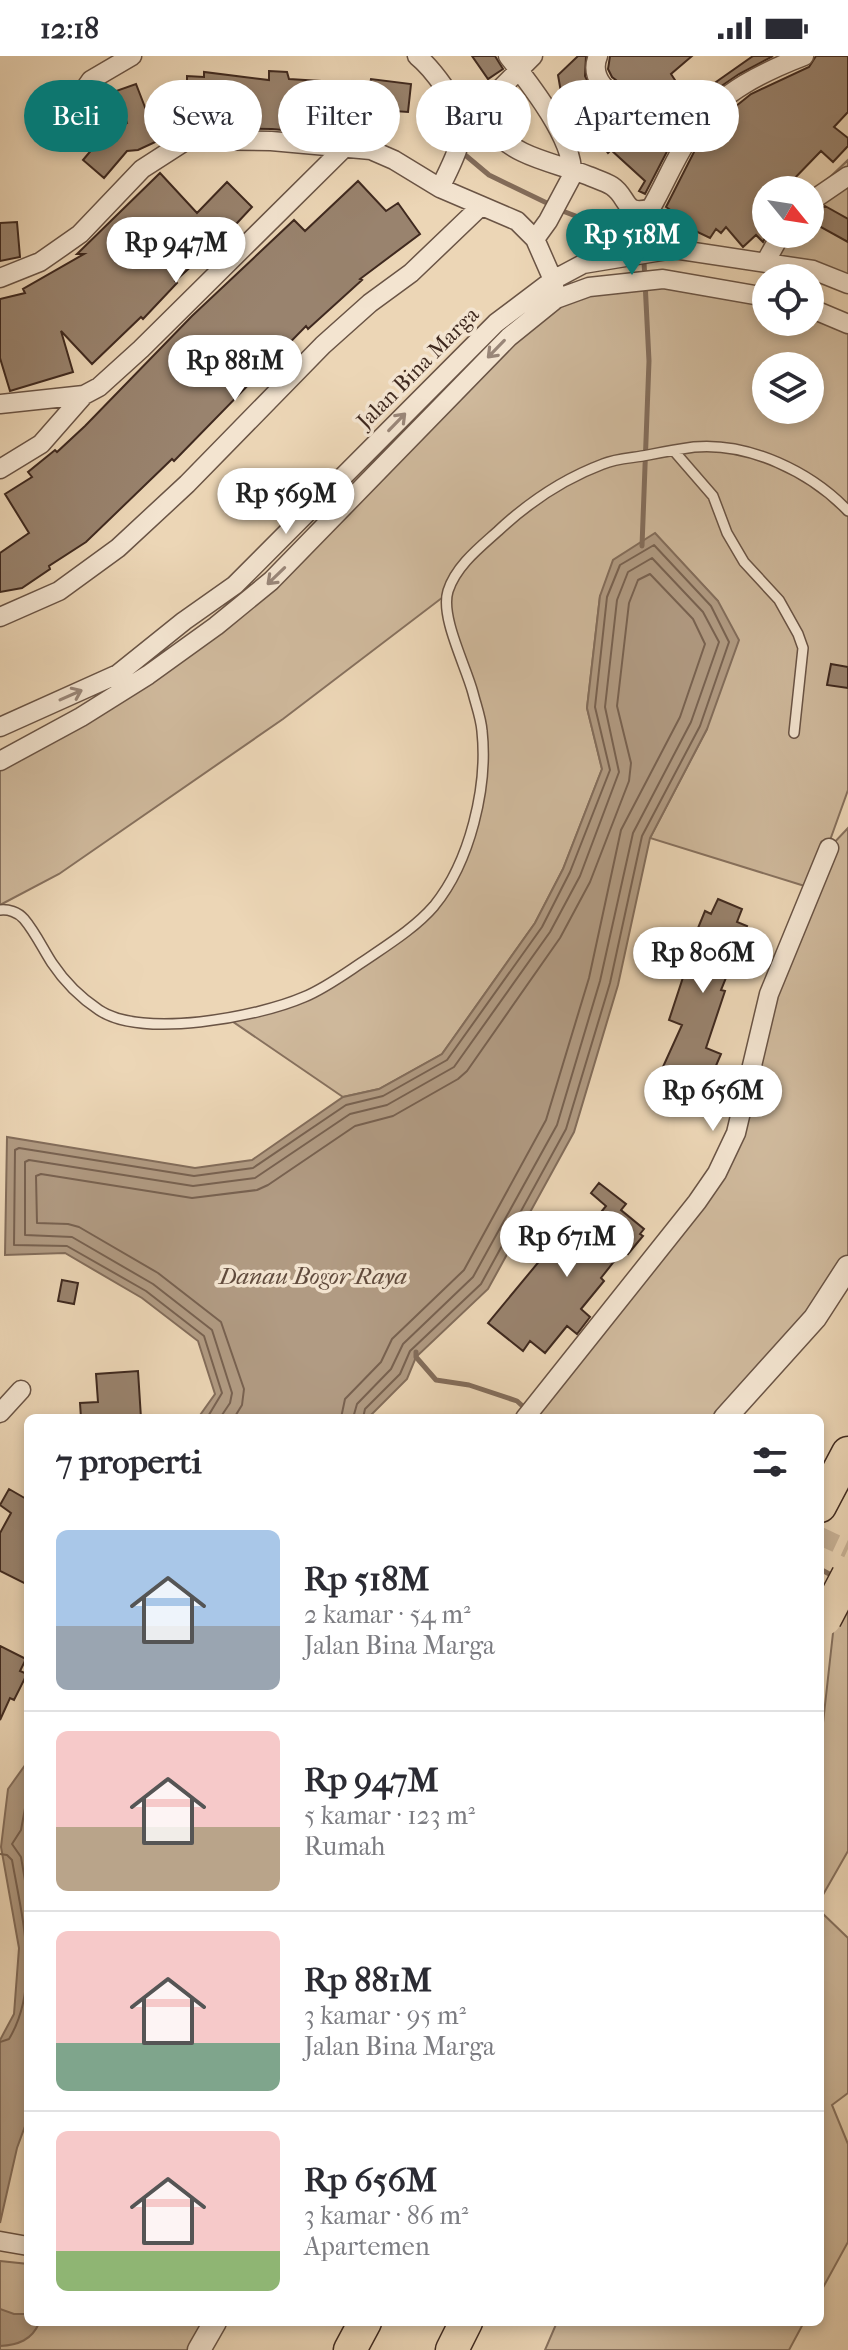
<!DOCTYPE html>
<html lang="id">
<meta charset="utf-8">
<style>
:root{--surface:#fff;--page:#f2f2f3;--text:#2b2b33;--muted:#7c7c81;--line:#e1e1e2;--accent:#0f766e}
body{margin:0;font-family:"IM FELL French Canon",serif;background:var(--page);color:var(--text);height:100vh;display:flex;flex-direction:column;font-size:30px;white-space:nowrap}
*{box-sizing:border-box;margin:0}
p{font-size:26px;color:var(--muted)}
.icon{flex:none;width:44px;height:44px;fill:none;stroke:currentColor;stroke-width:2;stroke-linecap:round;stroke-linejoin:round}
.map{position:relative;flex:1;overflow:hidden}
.side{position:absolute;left:24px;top:1358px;width:800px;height:912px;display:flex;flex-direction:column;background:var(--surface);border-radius:12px;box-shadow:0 4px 12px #0003}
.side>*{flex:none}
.top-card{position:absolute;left:24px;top:24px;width:800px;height:72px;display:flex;gap:16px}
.needle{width:52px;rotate:120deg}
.fabs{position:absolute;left:752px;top:120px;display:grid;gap:16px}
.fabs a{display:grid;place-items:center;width:72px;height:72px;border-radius:50%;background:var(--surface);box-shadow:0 4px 12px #0003;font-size:40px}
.price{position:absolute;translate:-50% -68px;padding:0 18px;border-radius:28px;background:#fff;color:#222;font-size:26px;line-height:52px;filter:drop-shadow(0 2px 4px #0008)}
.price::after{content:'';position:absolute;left:50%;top:48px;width:24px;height:18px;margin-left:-12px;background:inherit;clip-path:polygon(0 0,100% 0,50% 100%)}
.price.selected{background:var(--accent);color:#fff}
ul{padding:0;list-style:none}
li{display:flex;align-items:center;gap:24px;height:200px;padding:0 32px}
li+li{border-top:2px solid var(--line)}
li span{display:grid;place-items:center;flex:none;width:224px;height:160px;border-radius:12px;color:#555}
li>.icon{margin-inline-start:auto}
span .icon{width:96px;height:96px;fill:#fffc;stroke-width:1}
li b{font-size:34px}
h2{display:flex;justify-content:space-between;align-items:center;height:96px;padding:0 32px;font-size:34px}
.pill{padding:0 28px;border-radius:36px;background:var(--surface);box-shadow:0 4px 12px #0003;font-size:28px;line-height:72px}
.pill.selected{background:var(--accent);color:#fff}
.status{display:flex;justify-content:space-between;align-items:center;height:56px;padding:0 40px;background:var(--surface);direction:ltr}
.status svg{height:22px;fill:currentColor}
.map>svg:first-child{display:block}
.green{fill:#cfb99c;stroke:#87715e;stroke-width:2;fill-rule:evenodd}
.water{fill:#b19b83;stroke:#836d5b;stroke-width:2}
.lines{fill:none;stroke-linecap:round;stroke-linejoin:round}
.shore{stroke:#786251;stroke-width:2}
.stream{stroke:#836d5b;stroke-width:5}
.building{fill:#99836e;stroke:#3f291f;stroke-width:2}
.minor-tunnel{stroke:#c9b398;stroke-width:18;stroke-dasharray:18 9;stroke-linecap:butt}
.service-casing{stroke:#6a5445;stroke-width:12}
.minor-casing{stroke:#6a5445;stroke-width:21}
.tertiary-casing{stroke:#6a5445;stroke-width:25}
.motorway-casing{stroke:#3f291f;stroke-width:35}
.service{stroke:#f3e4d0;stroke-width:9}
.minor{stroke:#f3e4d0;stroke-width:18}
.tertiary{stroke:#f3e4d0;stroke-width:22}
.motorway{stroke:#ecd6b6;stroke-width:32}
.motorway-bridge-casing{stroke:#3f291f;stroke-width:35;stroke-linecap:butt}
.motorway-bridge{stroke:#ecd6b6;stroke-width:32}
.oneway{stroke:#998678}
.labels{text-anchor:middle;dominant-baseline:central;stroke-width:7;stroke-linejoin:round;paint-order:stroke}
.street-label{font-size:22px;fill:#3f291f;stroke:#f3e4d0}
.water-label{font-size:24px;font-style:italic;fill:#614b3d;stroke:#f3e4d0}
</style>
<div class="status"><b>12:18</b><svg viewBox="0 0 49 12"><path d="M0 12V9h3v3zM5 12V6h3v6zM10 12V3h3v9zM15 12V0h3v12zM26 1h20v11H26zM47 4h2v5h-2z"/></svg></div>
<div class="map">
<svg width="848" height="2294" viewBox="0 0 848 2294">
<rect width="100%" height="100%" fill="#ecd6b6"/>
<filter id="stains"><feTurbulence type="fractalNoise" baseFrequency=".0025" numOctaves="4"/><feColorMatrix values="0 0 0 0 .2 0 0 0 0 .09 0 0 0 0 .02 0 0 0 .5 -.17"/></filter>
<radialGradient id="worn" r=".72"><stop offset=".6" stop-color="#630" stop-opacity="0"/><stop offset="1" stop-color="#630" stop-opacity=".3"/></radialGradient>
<path class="green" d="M848,104v125l-82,-24 15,-27h29v-38z
M663,223l103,17v26h44v-14l38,16v466l-24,67 5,-9 19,-20v438l-123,152h-200l192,-245 52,-179 42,-106 -161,-50 57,-109 11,-128 -63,-67 -55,62 -13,112 15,61 -39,100 -28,54 -93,131 -63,35 -36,8 -114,-78 76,-22 41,-24 87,-67 26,-44 19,-50 4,-83 -36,-116 1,-19 -164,125 -224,155 -59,31v-145l216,-134 340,-327zM766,310h44v44h-44z
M837,1541l11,8v246l-28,49v-150z
M820,1855l28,27v155l-16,12 16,39v98l-28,51z
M0,2205l28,3v58h179l-17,28h-190z
M557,2266h247l-15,28h-244z"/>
<path class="water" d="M655,477l63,68 21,39 -32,89 -57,109 -32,147 -44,147 -86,157 -72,68 -9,22 -39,39h-170l17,-24 -17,-53 -56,-43 -77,-45 -60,2 2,-118 188,31 57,-8 91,-63 36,-8 63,-35 93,-131 28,-54 39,-100 -15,-61 13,-112 13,-36z
M28,1705v357l-11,30 -17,75v-183l14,-26 5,-66 -18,-101 7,-58z
M0,2253l14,5h14v8l11,1c-7,17 -21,22 -39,23z"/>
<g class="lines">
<path class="shore" d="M207,1362l15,-25 -18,-57 -58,-45 -79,-45 -53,-1 1,-95 4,-2 175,28 59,-8 93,-63 37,-9 64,-36 95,-133 28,-55 40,-102 -15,-63 12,-110 13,-32 34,-20 57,61 18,36 -29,84 -58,110 -32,147 -44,146 -85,155 -71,67 -10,23 -35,35 -2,9
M220,1362l10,-15 2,-10 -20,-63 -59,-46 -81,-47 -47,-2v-73l4,-2 164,26 62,-8 95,-64 37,-9 67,-38 96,-135 30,-56 39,-104 -14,-65 12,-107 11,-28 24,-14 51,54 16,30 -28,80 -58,111 -33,148 -43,144 -84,152 -70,67 -12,25 -34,35 -4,14
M234,1362l8,-13 2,-16 -23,-67 -63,-49 -79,-46 -11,-3 -31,-1 -1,-47 5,-2 151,24 65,-8 11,-5 87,-59 38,-10 65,-37 9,-8 93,-133 30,-56 39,-101 2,-18 -14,-57 12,-103 9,-23 12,-6 43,45 12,25 -25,73 -59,113 -32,148 -43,142 -82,150 -72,69 -11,23 -36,37 -4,19
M28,1736l-7,38 -9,14 9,13 7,41
M0,1798l7,1 5,5c10,57 29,126 -3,179l-9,3"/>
<path class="stream" d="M464,94v4l25,21 62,30
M560,154l83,32 6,119 -7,185
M416,1296v5l20,23 33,5 48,16 11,10
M820,1513l13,7"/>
</g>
<path class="building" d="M472,0h23l8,13 -15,10z
M578,0h8l-1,20 8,16 12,12 36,20 34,12 -30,58 -6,-3 6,-10 -34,-31 -3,3 -10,-13 12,-9 -13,-12 -36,-9 -1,-2 2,-10 -4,-23z
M610,0h82l-21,18 23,35 5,-5 -9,12 -56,-22 -22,-17 -4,-8z
M753,0h20l-34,18 -22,15 2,-2 -3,-5z
M816,0h32v56l-14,15 14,11v8l-15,16 -12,-11 -30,31 9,8h-34l1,44 -4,8 -7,-7 -13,12 -17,-20 -5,6 -5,-4 -6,9 -29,-14 -2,4 -12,-6 5,-11 -6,-4 28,-55 21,-29 36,-29 58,-27z
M269,15l18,1 2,7 81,5 1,-5 40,5 -3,28 -44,-3 -1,28 -91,-8 -64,-1 11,-10 -26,10 -12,2 -43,20 -11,1 -23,27 -21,-18 21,-25 23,-12 -11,-32 20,-7 12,31 39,-18v-21l17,1v-5l65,8z
M160,117l37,40 30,-31 25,25 -28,30 -49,44 2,2 -34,36 -2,-2 -49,47 -31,-33 12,41 -63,19 -10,-33v-59l25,-6 -2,-4 61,-35h-7z
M358,125l28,30 12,-8 22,31 -60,45 2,1 -54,49 -2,-3 -132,135 -2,-2 -86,83 -37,24 1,3 -28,19 -22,4v-39l29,-20 -24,-39 27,-17 -4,-5 27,-22 2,2 28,-26 107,-110 102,-96 11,11z
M825,150l23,13v23l-36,-20 7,-12z
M17,166l3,35 -20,4v-38z
M831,608l17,3v21l-21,-3z
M718,843l24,10 -5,13 10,4 -26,64 4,1 -19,57 15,6 -12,28 12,5 -8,16 -17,-8 5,-9 -39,-17 20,-44 -13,-5 21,-64 -14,-5 9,-22 11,4 9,-22 6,3z
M599,1127l27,21 -5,6 23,19 -4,5 3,2 -15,18 -5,-4 -22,28 3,3 -23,28 9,8 -13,17 -10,-8 -22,27 -15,-12 -7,10 -35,-28 68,-82 13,11 37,-46 -15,-13z
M62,1224l16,3 -4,21 -16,-3z
M138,1315l3,47h-60l-1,-15 18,-1 -2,-28z
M9,1433l19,11v85l-28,-14v-38l11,-20 -11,-8z
M0,1590l26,13 -6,12 7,3 -13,26 -4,-2 -10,22z"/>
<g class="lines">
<path class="minor-tunnel" d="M820,1480l28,13"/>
<g class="service-casing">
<path id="service" d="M674,395l39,45 14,37 17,29 35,38 19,34 5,14 -9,85
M0,854c8,-1 18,2 24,9 11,13 19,30 28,44 12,18 29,35 47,47 43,29 159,7 205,-13 22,-9 43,-25 63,-38 22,-15 49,-32 67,-53 36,-44 54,-119 48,-175 -1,-13 -6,-26 -9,-38 -7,-27 -33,-76 -25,-102 8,-25 31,-43 50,-60 31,-29 65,-52 105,-67 14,-6 31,-6 45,-9 15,-3 31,-6 46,-8 55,-5 117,25 154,64"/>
</g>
<g class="minor-casing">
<path id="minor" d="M417,0c15,12 42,48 45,67 2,19 -14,48 -22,65
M508,0c22,28 67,85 64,120l-24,45 -13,18
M533,0l-43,43 -1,28c29,32 62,34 100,49 7,3 17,6 23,10 17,11 11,31 39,22 15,-26 27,-57 45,-81 25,-35 69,-56 108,-71
M598,0c-18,42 68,63 95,74
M68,57l23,-33 41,-24
M810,146l38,-26
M766,205l15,-27
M0,222l40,-16 40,-28 62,-65 45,-29 84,1 100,9 23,10 46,28 77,33 18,18 18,41 2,12
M810,252l38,16
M0,348l84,-9 15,-8 42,-38 202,-200
M0,413l41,-25 43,-49
M0,561l59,-26 59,-43 69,-64 136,-139 47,-42 41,-30 70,-67
M0,671l118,-53 66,-53 51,-36 261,-262 57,-43 30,-16 91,-15 139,21 35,14
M0,705l81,-44 67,-42 68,-49 55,-45 238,-244 47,-38 33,-12 74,-8 103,18
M0,1357l21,-23
M525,1362l172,-216 20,-29 19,-40 33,-139 60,-146
M0,2185l28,5"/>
</g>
<g class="tertiary-casing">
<path id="tertiary" d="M725,1362l90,-100 33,-51
M199,2294l16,-28"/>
</g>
<g class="motorway-casing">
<path id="motorway" d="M820,1450l28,-53
M350,2294l15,-28
M452,2294l14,-28"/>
</g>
<use href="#service" class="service"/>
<use href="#minor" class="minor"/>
<use href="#tertiary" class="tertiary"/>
<use href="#motorway" class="motorway"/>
<g class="motorway-bridge-casing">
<path id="motorway-bridge" d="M825,1563l23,-44"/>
</g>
<use href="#motorway-bridge" class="motorway-bridge"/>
</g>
<defs><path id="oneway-shaft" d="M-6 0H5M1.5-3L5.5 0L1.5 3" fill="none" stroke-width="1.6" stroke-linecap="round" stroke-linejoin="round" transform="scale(2)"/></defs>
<g class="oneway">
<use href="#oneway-shaft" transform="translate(496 293) rotate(134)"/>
<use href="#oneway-shaft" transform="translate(397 366) rotate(-46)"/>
<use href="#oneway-shaft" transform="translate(276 520) rotate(136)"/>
<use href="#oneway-shaft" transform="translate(71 639) rotate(-24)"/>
</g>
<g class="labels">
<g class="street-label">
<text transform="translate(418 312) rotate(-45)">Jalan Bina Marga</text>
</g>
<g class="water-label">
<text x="313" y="1220">Danau Bogor Raya</text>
</g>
</g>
<rect width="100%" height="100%" filter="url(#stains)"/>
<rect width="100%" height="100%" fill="url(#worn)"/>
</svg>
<div class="fabs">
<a><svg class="needle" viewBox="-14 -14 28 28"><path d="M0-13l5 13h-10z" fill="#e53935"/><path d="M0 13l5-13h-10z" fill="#7c7c81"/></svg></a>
<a><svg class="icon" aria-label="locate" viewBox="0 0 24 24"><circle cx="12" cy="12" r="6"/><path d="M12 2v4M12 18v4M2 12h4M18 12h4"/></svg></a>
<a><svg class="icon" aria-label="layers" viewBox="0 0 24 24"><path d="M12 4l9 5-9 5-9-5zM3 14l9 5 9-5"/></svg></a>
</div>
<b class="price selected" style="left:632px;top:221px">Rp 518M</b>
<b class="price" style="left:176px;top:229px">Rp 947M</b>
<b class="price" style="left:235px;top:347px">Rp 881M</b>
<b class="price" style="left:286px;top:480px">Rp 569M</b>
<b class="price" style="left:703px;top:939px">Rp 806M</b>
<b class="price" style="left:713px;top:1077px">Rp 656M</b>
<b class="price" style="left:567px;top:1223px">Rp 671M</b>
<div class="top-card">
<a class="pill selected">Beli</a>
<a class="pill">Sewa</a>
<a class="pill">Filter</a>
<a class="pill">Baru</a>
<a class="pill">Apartemen</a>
</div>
<section class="side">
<h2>7 properti<svg class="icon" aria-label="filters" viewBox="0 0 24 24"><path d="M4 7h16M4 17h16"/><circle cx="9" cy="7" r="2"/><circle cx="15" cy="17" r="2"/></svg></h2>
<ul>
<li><span style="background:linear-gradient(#a9c7e8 60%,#9aa5b1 0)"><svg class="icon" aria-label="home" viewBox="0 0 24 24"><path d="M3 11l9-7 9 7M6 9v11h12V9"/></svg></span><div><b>Rp 518M</b><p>2 kamar · 54 m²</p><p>Jalan Bina Marga</p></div></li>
<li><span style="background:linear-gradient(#f6c9c9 60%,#b9a48a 0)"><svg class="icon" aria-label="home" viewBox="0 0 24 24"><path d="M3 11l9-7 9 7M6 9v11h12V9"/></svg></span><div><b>Rp 947M</b><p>5 kamar · 123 m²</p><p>Rumah</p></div></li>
<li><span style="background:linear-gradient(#f6c9c9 70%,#7fa58c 0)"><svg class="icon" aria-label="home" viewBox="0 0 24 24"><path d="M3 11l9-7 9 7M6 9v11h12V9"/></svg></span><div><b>Rp 881M</b><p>3 kamar · 95 m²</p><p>Jalan Bina Marga</p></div></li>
<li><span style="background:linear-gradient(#f6c9c9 75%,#8fb573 0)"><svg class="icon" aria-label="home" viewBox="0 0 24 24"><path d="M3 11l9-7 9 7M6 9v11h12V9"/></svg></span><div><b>Rp 656M</b><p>3 kamar · 86 m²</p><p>Apartemen</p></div></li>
</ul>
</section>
</div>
